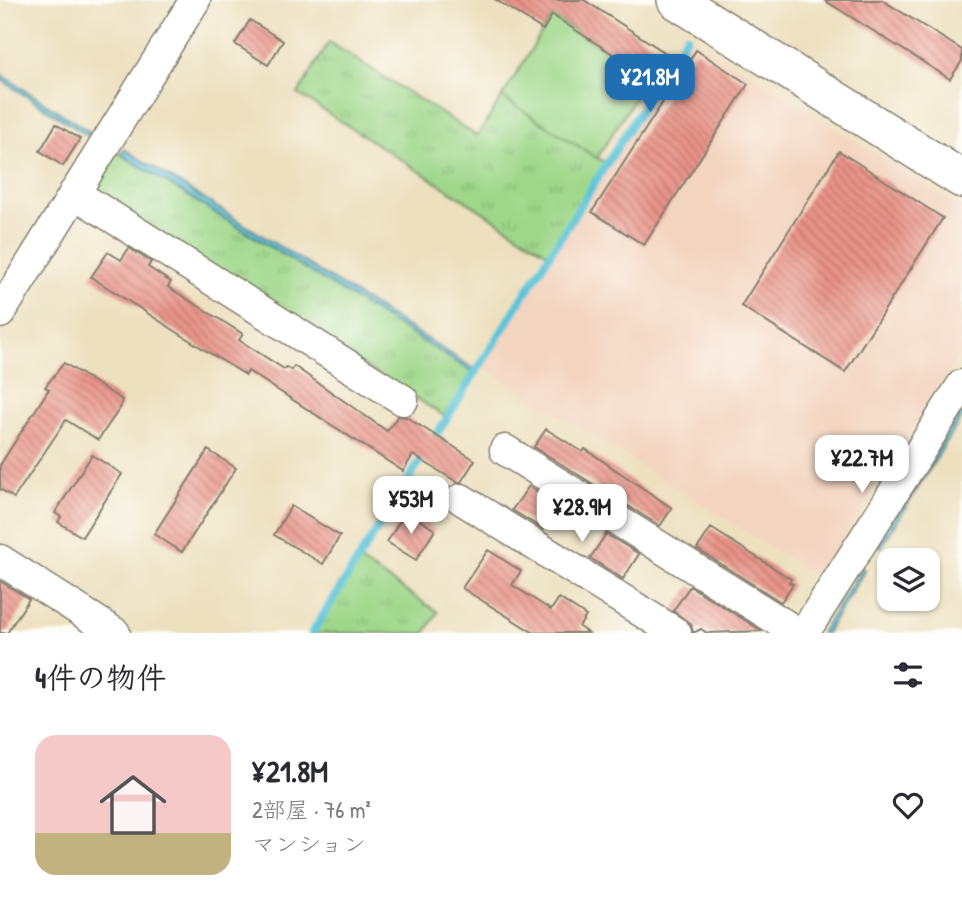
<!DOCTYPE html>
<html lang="ja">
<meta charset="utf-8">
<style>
:root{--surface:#fff;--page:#f2f2f3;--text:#2b2b33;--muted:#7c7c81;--line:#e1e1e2;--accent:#1f6fb2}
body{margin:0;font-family:"Patrick Hand","Klee One",sans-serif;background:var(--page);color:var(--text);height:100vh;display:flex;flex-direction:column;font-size:26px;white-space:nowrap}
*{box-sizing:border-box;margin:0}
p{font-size:23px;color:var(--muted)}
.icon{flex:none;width:38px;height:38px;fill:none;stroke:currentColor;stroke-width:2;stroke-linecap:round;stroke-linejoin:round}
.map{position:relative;height:633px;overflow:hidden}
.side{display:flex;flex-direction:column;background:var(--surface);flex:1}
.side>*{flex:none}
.tools{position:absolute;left:877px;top:548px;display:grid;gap:14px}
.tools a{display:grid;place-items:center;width:63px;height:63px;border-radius:14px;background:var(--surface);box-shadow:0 2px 5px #0004;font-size:35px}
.price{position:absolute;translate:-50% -60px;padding:0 16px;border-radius:14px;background:#fff;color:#222;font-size:23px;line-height:46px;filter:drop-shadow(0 2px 4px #0008)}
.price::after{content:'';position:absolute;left:50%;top:42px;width:21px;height:16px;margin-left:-10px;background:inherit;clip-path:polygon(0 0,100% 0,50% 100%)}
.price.active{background:var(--accent);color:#fff}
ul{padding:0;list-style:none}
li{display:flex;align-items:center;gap:21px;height:175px;padding:0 35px}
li+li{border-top:2px solid var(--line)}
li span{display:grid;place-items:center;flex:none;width:196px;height:140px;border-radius:21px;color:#555}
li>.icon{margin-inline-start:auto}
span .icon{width:84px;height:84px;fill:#fffc;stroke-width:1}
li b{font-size:30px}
h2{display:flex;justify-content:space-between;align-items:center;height:84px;padding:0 35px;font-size:30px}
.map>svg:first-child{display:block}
.built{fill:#f3d4bf}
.grass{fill:url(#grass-tufts);stroke:#5d7a52;stroke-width:2}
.pitch{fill:#9ed789;stroke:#5d7a52;stroke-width:2}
.water{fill:#5cc4d9;stroke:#3c707a;stroke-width:2}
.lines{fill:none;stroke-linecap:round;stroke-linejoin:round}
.stream{stroke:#5cc4d9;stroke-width:8}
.building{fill:url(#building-back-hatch)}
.minor-casing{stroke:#847e6e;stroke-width:33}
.tertiary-casing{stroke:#847e6e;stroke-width:40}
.minor{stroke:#fff;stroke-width:30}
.tertiary{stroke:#fff;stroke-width:37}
</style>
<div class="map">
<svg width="962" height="633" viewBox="0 0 962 633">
<defs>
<pattern id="grass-tufts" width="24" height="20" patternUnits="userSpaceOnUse" patternTransform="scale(1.75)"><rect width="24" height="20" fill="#9ed789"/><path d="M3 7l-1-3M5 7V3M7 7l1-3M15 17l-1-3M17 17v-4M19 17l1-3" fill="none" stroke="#88b876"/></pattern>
<pattern id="building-back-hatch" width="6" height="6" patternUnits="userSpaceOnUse" patternTransform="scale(1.75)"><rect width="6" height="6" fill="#e99387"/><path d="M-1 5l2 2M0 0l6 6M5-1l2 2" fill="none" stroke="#bc776e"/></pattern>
</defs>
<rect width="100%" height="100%" fill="#fdfcf7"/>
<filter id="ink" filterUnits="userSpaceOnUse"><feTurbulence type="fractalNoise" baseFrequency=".0143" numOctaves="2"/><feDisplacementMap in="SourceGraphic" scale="14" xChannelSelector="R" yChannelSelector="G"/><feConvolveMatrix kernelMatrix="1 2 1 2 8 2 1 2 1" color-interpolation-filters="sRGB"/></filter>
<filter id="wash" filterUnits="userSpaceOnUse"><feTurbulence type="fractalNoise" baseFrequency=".00686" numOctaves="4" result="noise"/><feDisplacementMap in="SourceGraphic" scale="28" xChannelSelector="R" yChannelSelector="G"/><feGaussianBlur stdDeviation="1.57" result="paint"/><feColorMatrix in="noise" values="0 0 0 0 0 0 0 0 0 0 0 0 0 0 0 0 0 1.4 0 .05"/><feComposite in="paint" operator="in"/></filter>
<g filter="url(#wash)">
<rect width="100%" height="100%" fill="#ede0bf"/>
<path class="built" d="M690,36l272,172v143l-144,226 -335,-210z"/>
<path class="grass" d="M329,42l148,94 25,-39 104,66 -57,91 -251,-160z
M112,149l362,224 -28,44 -360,-226z
M360,561l78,51 -13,21h-111z"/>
<path class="pitch" d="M552,16l96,61 -51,81 -95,-61z"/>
<path class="water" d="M0,74l98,63 -2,4 -96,-62z
M124,149l352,221 -2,3 -353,-219z
M962,410v7l-81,130 -4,-2z
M862,568l3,2 -39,63h-5z"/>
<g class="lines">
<path class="stream" d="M312,633l375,-597"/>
</g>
<g id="blocks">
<path class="building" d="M496,0h88l102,66 10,-16 52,34 -104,161 -52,-33 78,-121 -118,-76 -9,15z
M824,0h58l80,50v11l-12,18z
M250,20l33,21 -15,24 -33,-21z
M56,124l24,15 -17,27 -23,-15z
M839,151l104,67 -98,154 -104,-66z
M129,248l22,14 -3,5 23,15 -3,5 75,47 -4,6 45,29 2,-2 5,3 3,-4 93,65 11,-15 8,1 69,43 -14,22h-4l-44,-27 -10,16 -155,-100 -2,4 -38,-23 -117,-75 17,-25 13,8z
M64,363l58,37 -2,8 -22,32 -32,-20 -52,78 -14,-9v-24l49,-76 -4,-2z
M546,429l37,23 2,-3 87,59 -12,18 -126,-79z
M208,450l28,18 -54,84 -28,-18z
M92,455l30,19 -40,63 -24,-15 3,-5 -6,-4z
M529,486l31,19 -17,24 -31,-19z
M291,506l49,30 -17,28 -49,-29z
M406,511l29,19 -19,30 -29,-18z
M711,528l80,51 -2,3 4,2 -12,18 -84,-53z
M606,534l33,20 -16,25 -33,-21z
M488,550l33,21 -9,14 39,25 8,-12 27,18 -7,11 9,6h-54l-72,-45z
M0,581l29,18 -22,34h-7z
M690,586l72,45 -55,2 -6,-4 -8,4 -2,-9 -18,-13z"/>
</g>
</g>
<g filter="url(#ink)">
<use href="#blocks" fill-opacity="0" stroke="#847e6e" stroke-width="2"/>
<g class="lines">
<g class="minor-casing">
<path id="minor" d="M74,193l329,207
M0,313l195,-313
M505,450l293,183
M461,499l215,134
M0,560l115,73
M804,633l158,-248"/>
</g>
<g class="tertiary-casing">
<path id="tertiary" d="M676,0l286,179"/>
</g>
<use href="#minor" class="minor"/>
<use href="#tertiary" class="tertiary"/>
</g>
</g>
</svg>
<div class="tools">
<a><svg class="icon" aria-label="layers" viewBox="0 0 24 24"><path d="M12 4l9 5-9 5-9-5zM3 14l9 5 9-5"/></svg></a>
</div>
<b class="price active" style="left:650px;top:114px">¥21.8M</b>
<b class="price" style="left:862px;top:495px">¥22.7M</b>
<b class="price" style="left:411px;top:536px">¥53M</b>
<b class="price" style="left:582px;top:544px">¥28.9M</b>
</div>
<section class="side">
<h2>4件の物件<svg class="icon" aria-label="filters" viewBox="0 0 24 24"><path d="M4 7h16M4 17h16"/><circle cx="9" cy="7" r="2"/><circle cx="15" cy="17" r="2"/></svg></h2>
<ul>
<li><span style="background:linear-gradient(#f6c9c9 70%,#c2b280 0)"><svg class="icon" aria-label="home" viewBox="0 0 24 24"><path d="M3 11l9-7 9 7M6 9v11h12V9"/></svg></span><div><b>¥21.8M</b><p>2部屋 · 76 m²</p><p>マンション</p></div><svg class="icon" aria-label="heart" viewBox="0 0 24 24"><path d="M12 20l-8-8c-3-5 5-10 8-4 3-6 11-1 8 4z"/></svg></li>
</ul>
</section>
